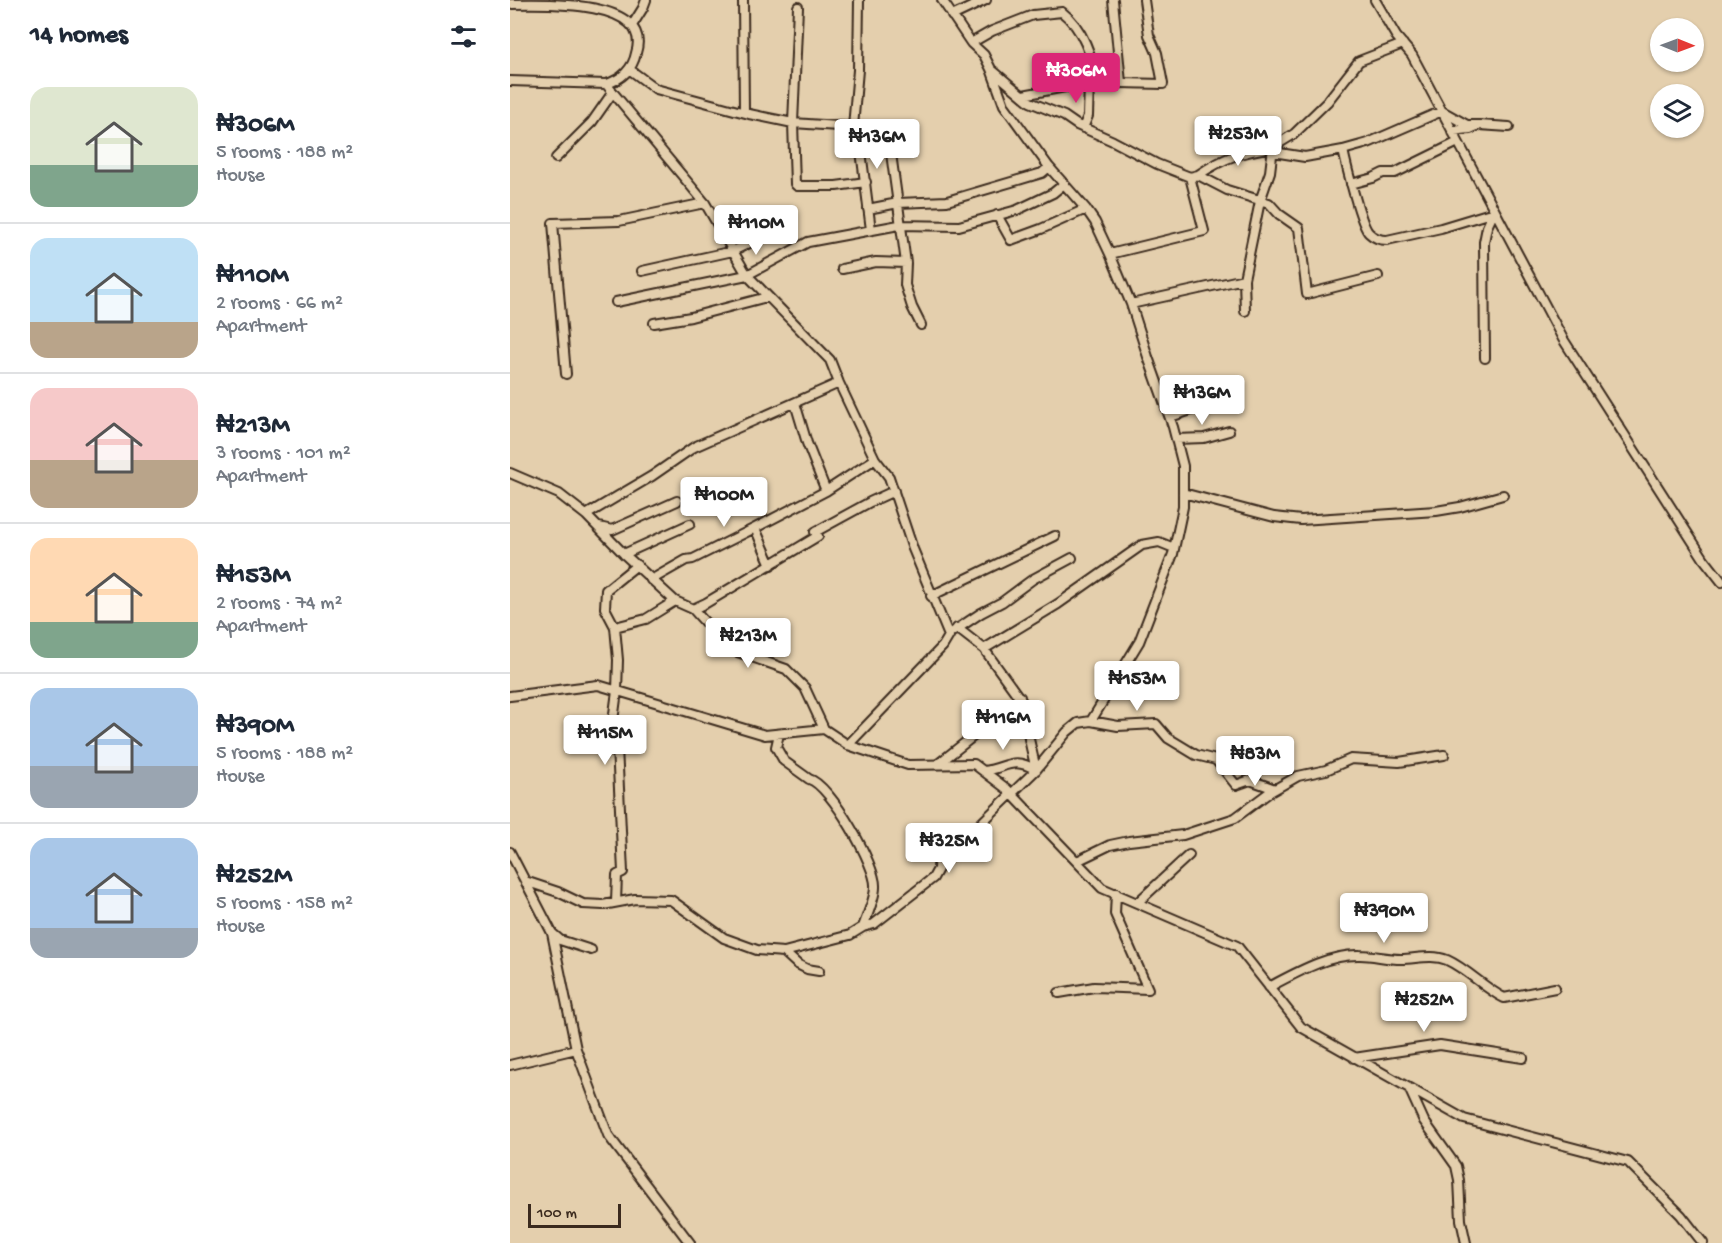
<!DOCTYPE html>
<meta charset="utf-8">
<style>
:root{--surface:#fff;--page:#f2f2f3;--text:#1f2937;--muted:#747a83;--line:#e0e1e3;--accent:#db2777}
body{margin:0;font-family:"Gochi Hand",sans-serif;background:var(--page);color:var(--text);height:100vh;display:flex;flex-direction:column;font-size:22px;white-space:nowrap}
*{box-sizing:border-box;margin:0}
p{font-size:20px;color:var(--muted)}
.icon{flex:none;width:33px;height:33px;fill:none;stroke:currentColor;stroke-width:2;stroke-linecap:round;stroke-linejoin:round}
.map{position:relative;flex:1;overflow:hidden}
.details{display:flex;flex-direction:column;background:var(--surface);width:510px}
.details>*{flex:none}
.needle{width:39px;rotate:91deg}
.controls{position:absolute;left:1140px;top:18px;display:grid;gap:12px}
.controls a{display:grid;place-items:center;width:54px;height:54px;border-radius:50%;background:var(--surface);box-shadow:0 2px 4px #0004;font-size:30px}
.scale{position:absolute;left:18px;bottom:15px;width:93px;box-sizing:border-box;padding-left:6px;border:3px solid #3b2a1e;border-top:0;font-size:16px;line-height:21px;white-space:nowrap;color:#3b2a1e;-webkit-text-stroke:4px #e4cfad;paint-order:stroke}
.price{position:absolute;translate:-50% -51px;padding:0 14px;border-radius:6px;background:#fff;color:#222;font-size:20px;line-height:39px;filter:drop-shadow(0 2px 3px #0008)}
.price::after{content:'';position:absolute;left:50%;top:36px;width:18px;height:14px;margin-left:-9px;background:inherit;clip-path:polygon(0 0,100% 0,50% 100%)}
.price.active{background:var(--accent);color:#fff}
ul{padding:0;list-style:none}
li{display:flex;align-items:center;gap:18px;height:150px;padding:0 30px}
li+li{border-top:2px solid var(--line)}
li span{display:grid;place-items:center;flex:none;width:168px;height:120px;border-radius:18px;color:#555}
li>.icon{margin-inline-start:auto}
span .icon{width:72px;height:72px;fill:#fffc;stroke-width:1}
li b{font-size:26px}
h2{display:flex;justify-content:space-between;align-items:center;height:72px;padding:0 30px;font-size:26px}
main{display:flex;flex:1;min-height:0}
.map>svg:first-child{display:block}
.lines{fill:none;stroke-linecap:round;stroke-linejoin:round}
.minor-casing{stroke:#3b2a1e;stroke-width:12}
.minor{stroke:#e4cfad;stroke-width:8}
</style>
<main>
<section class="details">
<h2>14 homes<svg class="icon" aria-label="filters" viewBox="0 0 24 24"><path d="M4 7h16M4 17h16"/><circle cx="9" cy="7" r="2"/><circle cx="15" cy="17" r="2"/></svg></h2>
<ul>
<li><span style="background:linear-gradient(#dfe7d0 65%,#7fa58c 0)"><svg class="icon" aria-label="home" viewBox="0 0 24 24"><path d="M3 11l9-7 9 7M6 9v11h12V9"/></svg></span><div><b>₦306M</b><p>5 rooms · 188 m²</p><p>House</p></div></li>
<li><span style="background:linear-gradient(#bfe0f5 70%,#b9a48a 0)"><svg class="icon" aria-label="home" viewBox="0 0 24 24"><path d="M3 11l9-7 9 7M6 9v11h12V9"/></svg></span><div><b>₦110M</b><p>2 rooms · 66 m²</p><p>Apartment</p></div></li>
<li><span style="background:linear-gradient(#f6c9c9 60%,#b9a48a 0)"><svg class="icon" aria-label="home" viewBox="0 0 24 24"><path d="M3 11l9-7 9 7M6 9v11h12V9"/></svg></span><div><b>₦213M</b><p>3 rooms · 101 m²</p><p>Apartment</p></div></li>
<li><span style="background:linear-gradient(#ffd9b3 70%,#7fa58c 0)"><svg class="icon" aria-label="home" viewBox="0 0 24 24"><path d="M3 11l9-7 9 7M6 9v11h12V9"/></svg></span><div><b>₦153M</b><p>2 rooms · 74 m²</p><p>Apartment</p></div></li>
<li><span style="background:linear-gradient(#a9c7e8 65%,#9aa5b1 0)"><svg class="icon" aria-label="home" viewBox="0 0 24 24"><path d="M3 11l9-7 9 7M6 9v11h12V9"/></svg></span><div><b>₦390M</b><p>5 rooms · 188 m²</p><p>House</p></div></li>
<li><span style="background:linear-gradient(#a9c7e8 75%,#9aa5b1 0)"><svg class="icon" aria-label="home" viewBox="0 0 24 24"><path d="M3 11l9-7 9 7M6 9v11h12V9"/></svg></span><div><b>₦252M</b><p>5 rooms · 158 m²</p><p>House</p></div></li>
</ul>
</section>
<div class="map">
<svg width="1212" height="1243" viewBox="0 0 1212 1243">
<rect width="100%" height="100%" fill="#e4cfad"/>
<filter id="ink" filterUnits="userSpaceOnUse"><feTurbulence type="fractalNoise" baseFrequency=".0167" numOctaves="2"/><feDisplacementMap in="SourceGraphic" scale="12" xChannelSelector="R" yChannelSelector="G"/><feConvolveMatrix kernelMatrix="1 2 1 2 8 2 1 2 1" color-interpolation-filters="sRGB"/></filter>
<g filter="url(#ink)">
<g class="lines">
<g class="minor-casing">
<path id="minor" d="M233,0l1,111
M349,0l-1,70 -5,57 6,8 12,95
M432,0l29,43 13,12 7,14 39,33 34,14 13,9 36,16 44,23 33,13 8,-2 29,15 42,13 10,11 20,14 8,66 71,-18
M603,0l8,83 42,1 -6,-31 -8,-18 -5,-35
M865,0l21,36 16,19 151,284 141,220 18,23
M0,4c38,-1 143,-4 126,49 -3,16 -15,27 -30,31l-96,-3
M288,7l-5,116 2,61 2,2h39l30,-4
M442,16l34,-16
M123,24l10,-16 3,-8
M461,43l21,-12 41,-16 29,-3c22,17 29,44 35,69l24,2
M119,69l27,20 93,25 44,9 60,4
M481,69l13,36 45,62 37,42 9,13 15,32 21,50 17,53 25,70 10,39v41l-10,47 -34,88 -48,79
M96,84l99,119 42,72 83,85 9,23 36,76 14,18 24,72 36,87 -6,10 -95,99
M513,95l74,-14
M573,128l5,-12 1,-33
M942,131l18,-2 9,-4 30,2
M349,135l31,11 16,117 -1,22 7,22 9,18
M833,150c3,14 18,76 26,83 5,5 11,7 18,7l54,-12 53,-16 -7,15 -3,15 1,116
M763,152l32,5 38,-7 25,-7 74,-32 25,14h12
M46,158l36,-36 21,-30
M688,175c27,-18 43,-23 75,-28
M841,184l22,-6 10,-5h12l63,-31
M358,209l30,-6 49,-2 95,-28 7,-6
M487,215l14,25 30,-11 45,-20
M600,254l94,-23 -14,-54
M332,269l34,-7 30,1
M132,271l91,-20 39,-19
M106,302l131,-27 61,-33 91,-17 60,1 58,-16 36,-17 11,-9
M621,304l113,-25
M735,311l-1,-32 16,-78 10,-29 3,-25 21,-13 33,-32 32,-41 44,-17
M144,323l37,-6 76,-20
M56,374l-13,-151 66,-2 86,-18
M285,403l12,40 19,48
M660,417l52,-17
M666,439l28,-1 25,-7
M0,473l49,21 27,21 38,39 51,47 18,8 36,40 57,20 19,19 19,41
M673,493l91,24 27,3 135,-9 24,-4 43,-12
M76,515l66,-39 42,-29 145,-64
M89,527l13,3 65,-29
M245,528l71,-37 49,-32
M305,532l55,-30 24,-11
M114,554l66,-30
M141,580l35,-20 7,-1 62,-31 16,37
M421,596l124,-60
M183,609l13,-6 112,-67
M105,627l31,-8 29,-18
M447,628l27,21 42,58 3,32 7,31c-24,-14 -29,-2 -52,1
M444,631l27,-18 21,-11 31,-23 39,-21
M474,649l74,-45 84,-59 17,-3 15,6
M0,696l88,-11 167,50 59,-6 24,16 60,20 66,-1 33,25 95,99 135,58 64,81 163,92 164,43 53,53 22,28
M269,734l-3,13 8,14 25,18c21,5 68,88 66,108 0,12 -8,28 -12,40l-13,8 -66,17
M428,764l61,-48 21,-19
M0,852l42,81 24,116 32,86 82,108
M567,861l33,-16 19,-4 54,-6 52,-17 35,-26 28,-16 28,-6 25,-11 48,3 45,-7
M15,881l33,11 25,12 20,1 32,-6 36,1 53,38 33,12 27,2 13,12 10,5 12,2
M106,902l1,-27 6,-3 -6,-125 -4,-26 4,-30 1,-31 -3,-33 -10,-19 1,-18 31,-25
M627,903l52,-48
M353,927l11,-3 59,-46 5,-9 1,-21 31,-14 66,-64 31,-38 11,-9 13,-2 27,5 38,-2 12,14 28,17 20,5 20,25 14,-5 25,9
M42,933l8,7 31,10
M759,987c27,-14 59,-33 91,-32 13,0 27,4 41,4 15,0 31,-5 46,1 20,9 37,28 57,38l51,-10
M549,993l35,-6 54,2 -33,-75 1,-21
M844,1058l86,-13 83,13
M0,1065l66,-16
M899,1088l15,33 32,45 3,14 2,40 5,23"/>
</g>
<use href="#minor" class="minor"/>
</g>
</g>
</svg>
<div class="controls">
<a><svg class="needle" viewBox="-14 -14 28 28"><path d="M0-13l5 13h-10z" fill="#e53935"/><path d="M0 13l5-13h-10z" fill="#747a83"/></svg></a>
<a><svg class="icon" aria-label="layers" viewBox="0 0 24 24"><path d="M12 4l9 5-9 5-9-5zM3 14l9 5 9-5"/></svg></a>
</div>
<div class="scale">100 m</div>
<b class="price active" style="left:566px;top:104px">₦306M</b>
<b class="price" style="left:728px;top:167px">₦253M</b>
<b class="price" style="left:367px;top:170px">₦136M</b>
<b class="price" style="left:246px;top:256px">₦110M</b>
<b class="price" style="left:692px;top:426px">₦136M</b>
<b class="price" style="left:214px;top:528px">₦100M</b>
<b class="price" style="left:238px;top:669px">₦213M</b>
<b class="price" style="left:627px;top:712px">₦153M</b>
<b class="price" style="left:493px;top:751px">₦116M</b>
<b class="price" style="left:95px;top:766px">₦115M</b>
<b class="price" style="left:745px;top:787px">₦83M</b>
<b class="price" style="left:439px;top:874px">₦325M</b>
<b class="price" style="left:874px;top:944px">₦390M</b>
<b class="price" style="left:914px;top:1033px">₦252M</b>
</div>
</main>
